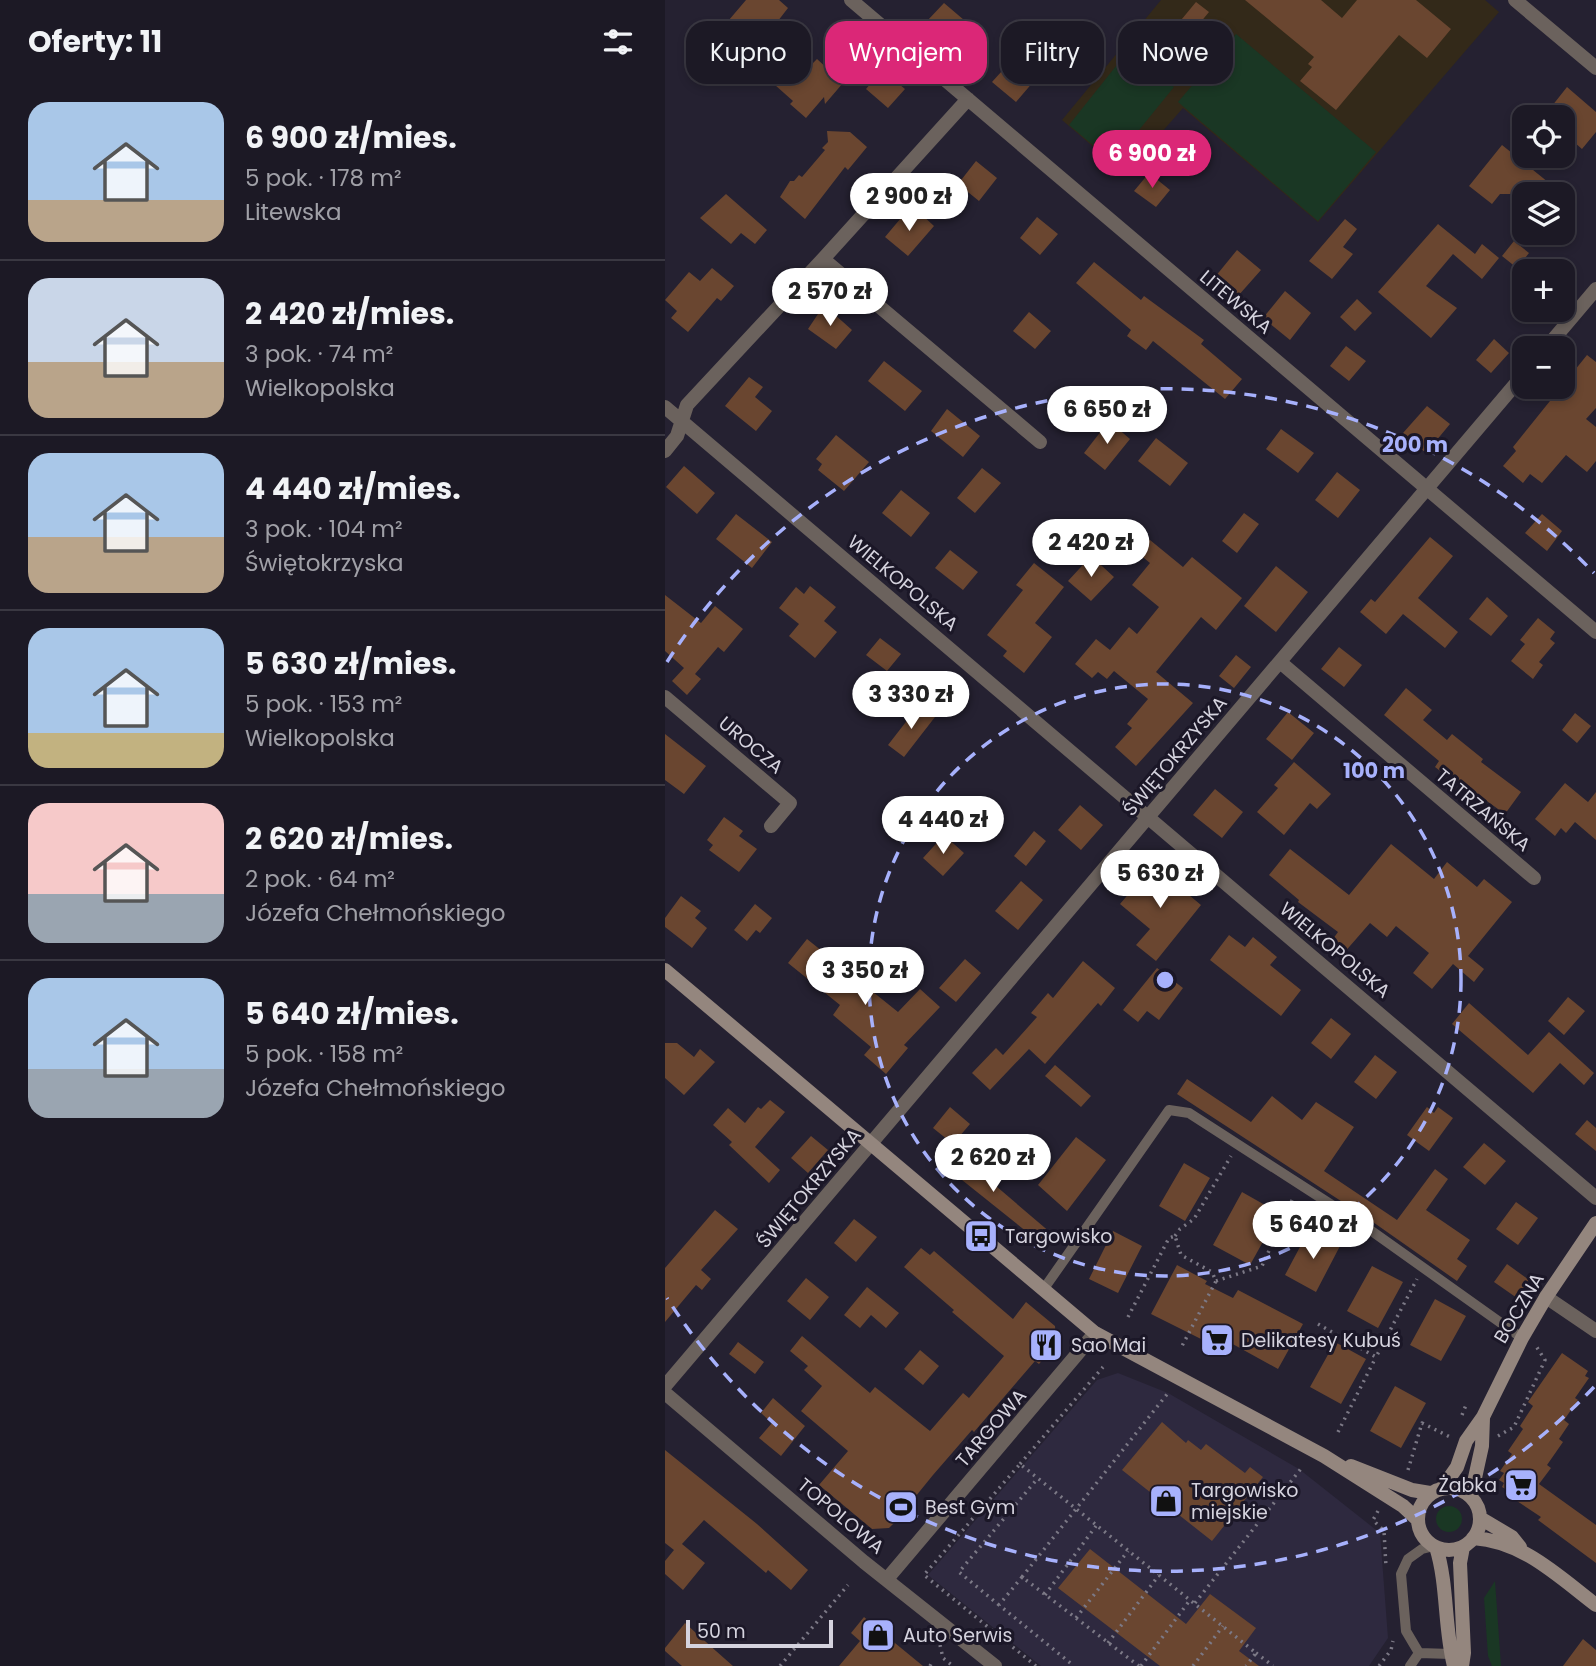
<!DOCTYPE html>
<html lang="pl">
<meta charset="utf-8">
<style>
:root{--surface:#1c1925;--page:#25222d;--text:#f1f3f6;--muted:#a0a0a7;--line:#3a3842;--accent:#db2777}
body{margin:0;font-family:Poppins,sans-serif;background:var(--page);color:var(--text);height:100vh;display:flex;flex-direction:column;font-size:26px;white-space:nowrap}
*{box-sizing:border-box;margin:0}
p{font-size:23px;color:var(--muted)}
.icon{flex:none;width:38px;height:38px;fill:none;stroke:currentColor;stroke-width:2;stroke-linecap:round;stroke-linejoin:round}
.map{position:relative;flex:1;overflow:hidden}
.drawer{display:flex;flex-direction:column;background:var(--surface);width:665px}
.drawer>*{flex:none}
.banner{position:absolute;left:21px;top:21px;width:665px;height:63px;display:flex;gap:14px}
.controls{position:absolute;left:847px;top:105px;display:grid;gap:14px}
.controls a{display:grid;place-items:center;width:63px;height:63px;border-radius:14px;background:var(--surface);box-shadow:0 4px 10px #0003,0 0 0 2px var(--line);font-size:35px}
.scale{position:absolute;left:21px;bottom:18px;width:147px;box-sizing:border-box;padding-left:7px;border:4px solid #d5d3de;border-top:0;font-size:19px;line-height:24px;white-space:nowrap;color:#d5d3de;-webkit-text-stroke:5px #1b1727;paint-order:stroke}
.price{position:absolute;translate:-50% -60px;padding:0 16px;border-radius:24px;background:#fff;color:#222;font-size:23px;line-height:46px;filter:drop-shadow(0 2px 4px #0008)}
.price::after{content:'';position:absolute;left:50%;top:42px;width:21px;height:16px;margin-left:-10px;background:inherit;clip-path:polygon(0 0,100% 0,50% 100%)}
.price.selected{background:var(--accent);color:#fff}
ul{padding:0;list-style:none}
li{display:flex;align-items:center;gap:21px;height:175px;padding:0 28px}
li+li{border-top:2px solid var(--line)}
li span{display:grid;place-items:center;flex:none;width:196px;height:140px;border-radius:21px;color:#555}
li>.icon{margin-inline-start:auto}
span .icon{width:84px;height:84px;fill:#fffc;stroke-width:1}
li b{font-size:30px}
h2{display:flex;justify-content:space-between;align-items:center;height:84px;padding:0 28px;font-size:30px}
.tag{padding:0 24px;border-radius:21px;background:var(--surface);box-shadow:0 4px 10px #0003,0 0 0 2px var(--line);font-size:24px;line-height:63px}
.tag.selected{background:var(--accent);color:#fff}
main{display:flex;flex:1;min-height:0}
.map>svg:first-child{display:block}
.built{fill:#2e293f}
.education{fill:#332919}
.green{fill:#1a3724}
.building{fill:#6a4630}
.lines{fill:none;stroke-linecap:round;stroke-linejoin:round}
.path{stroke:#7c7986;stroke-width:3.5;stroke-dasharray:2 5;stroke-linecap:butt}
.lane{stroke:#6b625d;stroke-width:10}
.street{stroke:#6b625d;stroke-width:14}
.secondary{stroke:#94867e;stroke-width:14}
.ring{fill:none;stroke:#a7b1fc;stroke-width:3.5;stroke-dasharray:12 9}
.labels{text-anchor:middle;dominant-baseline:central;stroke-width:6;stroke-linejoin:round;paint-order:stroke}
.street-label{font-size:19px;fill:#d5d3de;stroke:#1b1727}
.poi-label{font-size:19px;fill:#d5d3de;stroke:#1b1727;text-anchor:start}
.centre{fill:#a7b1fc;stroke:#1b1727;stroke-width:3.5}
.ring-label{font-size:21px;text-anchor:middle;font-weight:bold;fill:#a7b1fc;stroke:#1b1727;stroke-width:6;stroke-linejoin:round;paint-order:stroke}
</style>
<main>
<section class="drawer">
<h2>Oferty: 11<svg class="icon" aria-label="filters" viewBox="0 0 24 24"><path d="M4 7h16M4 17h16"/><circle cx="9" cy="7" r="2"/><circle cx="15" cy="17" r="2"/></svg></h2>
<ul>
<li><span style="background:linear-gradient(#a9c7e8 70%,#b9a48a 0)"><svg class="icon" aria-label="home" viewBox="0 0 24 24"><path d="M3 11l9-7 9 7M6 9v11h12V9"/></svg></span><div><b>6 900 zł/mies.</b><p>5 pok. · 178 m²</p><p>Litewska</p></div></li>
<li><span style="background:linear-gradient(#c9d6e8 60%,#b9a48a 0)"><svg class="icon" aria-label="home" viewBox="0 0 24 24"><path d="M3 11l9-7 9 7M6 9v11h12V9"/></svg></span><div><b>2 420 zł/mies.</b><p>3 pok. · 74 m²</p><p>Wielkopolska</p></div></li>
<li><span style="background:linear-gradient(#a9c7e8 60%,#b9a48a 0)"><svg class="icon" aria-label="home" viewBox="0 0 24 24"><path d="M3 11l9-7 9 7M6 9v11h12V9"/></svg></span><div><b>4 440 zł/mies.</b><p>3 pok. · 104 m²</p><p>Świętokrzyska</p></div></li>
<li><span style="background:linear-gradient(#a9c7e8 75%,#c2b280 0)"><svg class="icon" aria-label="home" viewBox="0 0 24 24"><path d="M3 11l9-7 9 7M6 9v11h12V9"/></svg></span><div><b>5 630 zł/mies.</b><p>5 pok. · 153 m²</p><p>Wielkopolska</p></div></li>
<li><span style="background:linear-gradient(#f6c9c9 65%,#9aa5b1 0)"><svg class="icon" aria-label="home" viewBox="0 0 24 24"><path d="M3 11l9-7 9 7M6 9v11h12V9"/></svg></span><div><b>2 620 zł/mies.</b><p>2 pok. · 64 m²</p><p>Józefa Chełmońskiego</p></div></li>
<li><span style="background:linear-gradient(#a9c7e8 65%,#9aa5b1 0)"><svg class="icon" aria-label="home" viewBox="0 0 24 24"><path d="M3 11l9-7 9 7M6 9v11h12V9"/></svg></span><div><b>5 640 zł/mies.</b><p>5 pok. · 158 m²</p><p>Józefa Chełmońskiego</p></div></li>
</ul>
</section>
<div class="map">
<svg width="931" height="1666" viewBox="0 0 931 1666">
<rect width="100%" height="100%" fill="#252131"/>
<path class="built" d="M453,1373l50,20 131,76 81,64 8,105 -19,28h-328l-113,-91 169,-195z"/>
<path class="education" d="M496,0h324l14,12 -181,210 -135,-114 -58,66 -63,-54z"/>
<path class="green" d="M571,34l140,118 -58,69 -140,-119z
M463,51l46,36 -61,75 -44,-37z
M771 1519a13 13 0 1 1 26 0a13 13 0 1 1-26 0Z
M830,1581l6,85h-9l-4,-10 -4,-58z"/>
<path class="building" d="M81,0h33l9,8 -38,49 -18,-15 4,-4 -13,-11z
M580,0h76l21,18 15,-18h59l35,29 -24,29 -28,-23 -63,75 -36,-29 12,-14 -4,-3 6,-7z
M531,2l13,10 -29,35 -13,-10z
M279,3l20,17 -16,20 -21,-19z
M136,54l11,10 5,-5 26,24 -18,21 -1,-7 -18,21 -16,-14 3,-3 -18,-16 9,-11 -1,-10 10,-1z
M346,61l23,20 -18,21 -24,-20z
M217,70l23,19 -17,19 -22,-19z
M902,87l29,25v20l-14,17 -15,-13 4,-5 -8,-7v-7h-8l-7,-6z
M162,131l23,1 17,15 -19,23 -3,-3 -40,52 -25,-22 10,-16h4l5,-6 3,2 23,-27 -3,-2 6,-6z
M837,145l41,33 19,16h-62l-8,10 -23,-18z
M311,161l21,17 -18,23 -21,-17z
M484,173l21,17 -14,17 -22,-16z
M61,194l41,36 -12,14 -14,-11 -10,11 -31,-26z
M241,212l8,7 6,-6 14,13 -26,30 -23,-19z
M372,217l21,17 -18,21 -20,-17z
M680,219l12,10 -14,18 10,7 -21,25 -23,-18z
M773,224l37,30 7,-10 17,14 -17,21 -29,-25 -27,32 31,22 -26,30 -53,-46z
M849,241l15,12 -12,15 -15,-12z
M572,250l24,20 -23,26 -23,-19z
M429,262l47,38 3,-4 60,44 -3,4 41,35 -17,20 -72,-58 -7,9 -19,-14 4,-6 -55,-47z
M47,268l22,18 -13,15 -4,-3 -29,34 -17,-14 6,-7 -12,-11 24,-28 11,9z
M620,291l26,22 -21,27 -27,-22z
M692,299l15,14 -17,18 -15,-14z
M159,305l28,25 -16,19 -28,-20z
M364,312l22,19 -16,18 -22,-18z
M829,339l15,14 -18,20 -15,-13z
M681,346l20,15 -17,20 -19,-15z
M922,355l9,7v46l-10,11 10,8v34l-9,11 -21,-17 -24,28 -12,-9 -7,9 -20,-17 13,-15 -3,-4z
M219,361l38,30 -17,20 -37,-30z
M84,377l14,10 -8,10 17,14 -16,20 -31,-25z
M762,406l23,18 -24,29 -23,-20z
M282,409l33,27 -17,21 -32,-26z
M444,421l21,18 -25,31 -21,-17z
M616,429l33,24 -16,20 -32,-24z
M171,435l33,27 -25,29 -26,-21 4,-6 -6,-5z
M491,438l32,25 -18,23 -32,-25z
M19,466l31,27 -18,21 -31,-27z
M317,468l19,15 -26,30 -18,-15z
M672,472l23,18 -22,28 -23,-18z
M236,490l29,23 -19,24 -29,-24z
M579,513l15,11 -22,29 -15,-12z
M71,514l36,28 -20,26 -36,-29z
M877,514l20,17 -15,20 -22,-18z
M463,522l55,45 9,-10 50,41 -26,32 -15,-13 -45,55 37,31 -57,63 -21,-19 17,-19 -5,-4 21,-25 -34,-28 -7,8 -9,-7 -6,6 -17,-14 21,-25 14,11 19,-23 8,7 22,-27 -27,-22 18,-22 -33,-27z
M765,537l23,19 -35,42 40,34 -13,16 -42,-34 -17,20 -26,-22 11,-13 4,3z
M285,550l28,22 -15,18 -28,-22z
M426,556l23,21 -23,24 -23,-20z
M369,563l30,24 -29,36 17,14 -28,36 -21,-17 4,-5 -20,-16 36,-45 -7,-5z
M611,566l32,26 -32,40 -32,-26z
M145,586l26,21 -12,14 13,11 -22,26 -26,-22 10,-12 -20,-16 17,-21 8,7z
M0,595l36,28 14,-17 28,23 -19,23 -6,-5 -23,27 6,5 -14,16 -15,-14 12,-13 -19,-17z
M822,597l21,19 -17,20 -22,-17z
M873,618l17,14 -5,7 5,4 -16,19 4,3 -10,14 -22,-18 14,-17 -5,-4z
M215,638l21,16 -14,17 -21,-16z
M674,647l23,18 -18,22 -23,-18z
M571,655l15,12 -17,21 -15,-12z
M741,688l26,22 -9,10 24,20 5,-6 31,25 -2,3 40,30 -16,22 -42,-30 -2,3 -26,-20 4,-6 -55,-46z
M254,705l16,12 -31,40 -16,-12z
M623,712l26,21 -22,27 -26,-21z
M910,713l16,13 -14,17 -15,-13z
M0,734l41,32 -22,28 -19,-14z
M629,762l37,32 -14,15 -7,-6 -26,32 -27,-23 21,-24 -4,-3z
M900,783l23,19 8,-10v48l-21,-18 -9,11 -5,-5 -6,8 -20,-17z
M550,789l28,23 -21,26 -29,-23z
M415,805l23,20 -22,25 -23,-20z
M59,817l19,14 -4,5 18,13 -18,23 -30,-22 4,-5 -6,-5z
M369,831l12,10 -20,25 -12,-10z
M279,835l20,18 -21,23 -20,-18z
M726,844l43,35 13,-17 30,25 7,-8 28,23 -44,54 16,13 -10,13 -21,-18 -21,25 -19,-16 16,-20 -33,-27 -9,11 -17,-14 -27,31 -13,-11 8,-11 -40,-30 1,-2 -30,-25 21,-26 59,46z
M488,865l48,40 -45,56 -20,-16 14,-16 -30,-25z
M356,881l22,19 -25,30 -23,-19z
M16,896l20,15 -6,7 12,10 -15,20 -27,-21v-9z
M90,904l17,14 -12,15 -4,-3 -9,11 -13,-11z
M564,935l16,12 8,-10 24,20 -7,8 31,25 -20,26 -71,-56z
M142,939l91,73 22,-23 20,18 -36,38 4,3 -22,26 -22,-19 7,-8 -38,-32 7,-10 -52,-42z
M300,959l16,14 -25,29 -17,-14z
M418,961l32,27 -14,18 -3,-3 -53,61 -16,-15 -39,41 -18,-17 24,-25 7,7 34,-38 -6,-4 17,-20 5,5z
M492,968l26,20 -24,32 -12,-9 -9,11 -15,-12z
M903,997l17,14 -21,24 -16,-14z
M804,1003l59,52 21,-23 45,41 -10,12 -24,-22 -27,30 -81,-69z
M666,1018l20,16 -20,25 -20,-16z
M0,1043h12l17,14 6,-8 15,13 -31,33 -19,-17z
M710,1055l22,17 -21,27 -22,-17z
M390,1065l36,31 -10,11 -36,-31z
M522,1079l64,43 21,-26 30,24 14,-18 38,25 -30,44 73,49 38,-51 13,10 -22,31 44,30 -13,19 10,7 -10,15 -87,-61 -193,-126z
M105,1100l15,12 -30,35 25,23 -11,13 -40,-38 3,-3 -19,-17 15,-17 17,15 13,-16 3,2z
M285,1107l20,17 -17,20 -20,-16z
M762,1107l7,6 4,-6 15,11 -24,33 -22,-16z
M922,1120l9,8v23l-21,-17z
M146,1136l17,14 -20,23 -17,-15z
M411,1137l30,23 -39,51 -29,-26z
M819,1143l22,18 -21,24 -22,-18z
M284,1146l102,87 -9,11 -105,-84z
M519,1163l26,15 -25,43 -26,-15z
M577,1192l37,21 -29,52 -37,-20z
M851,1202l22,16 -20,27 -22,-16z
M50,1210l23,19 -37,41 10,9 -9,11 -6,-5 -31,37v-54z
M189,1219l23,18 -21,25 -22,-19z
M644,1230l31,16 -24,46 -31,-17z
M448,1231l29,15 -24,47 -29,-14z
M256,1248l9,7 4,-4 79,68 13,-17 29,24 1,13 -3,4 2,2 -16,19 -4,-3 -61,71 -2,-2 -39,45 -39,48 -5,5 -17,1 -53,-44 29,-34 -47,-40 21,-25 -18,-16 4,-4 -18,-15 12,-15 68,57 5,-6 55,44 33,-38 6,5 35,-42 -52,-44 2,-2 -50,-43z
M842,1264l22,16 -12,18 -23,-16z
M512,1265l30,16 -2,3 28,14 5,-8 65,34 -25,45 -49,-27 -4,9 -74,-37z
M707,1266l31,16 -25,46 -31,-17z
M141,1278l23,19 -19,23 -23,-19z
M202,1287l32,26 -13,15 -15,-13 -11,13 -16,-13z
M770,1299l31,17 -25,45 -31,-16z
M73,1342l26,20 -9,12 -26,-20z
M670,1342l31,17 -25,45 -31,-17z
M255,1350l19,16 -16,19 -19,-16z
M897,1353l26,18 -3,5 4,2 -14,20 3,2 -14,20 5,4 -10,15 4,3 -16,23 4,3 -12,16 57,41v38l-58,-43 3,-3 -36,-24 2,-3 -5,-3 2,-4 -5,-3 5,-7 -4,-2 12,-17 -4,-3 15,-22 -3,-3 13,-20 -5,-4z
M730,1386l31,17 -25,45 -31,-17z
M108,1398l32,28 -24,30 -22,-18 13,-15 -11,-10z
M497,1422l24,21 2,-3 13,10 5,-6 39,29 5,-6 13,10 -51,64 -90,-71z
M0,1450l92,74 51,46 -17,20 -23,-20 -2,3 -62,-53 -22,24 23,19 -22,27 -18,-16v-13l9,-11 -9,-7z
M425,1549l96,75 24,-30 46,34 -17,23 20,15h-99l-102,-78z
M199,1617l9,8 50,41h-84l21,-25 -9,-8z
M20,1623l31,28 17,15h-51l-17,-15v-3z
M918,1639l13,11v16h-33z"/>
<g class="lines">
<path class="path" d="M510,1236l5,-7 14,-10 37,-63
M551,1281l46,-15 31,-68
M463,1317l41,-79 6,-2 6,19 31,17 4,9 -34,65
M653,1324l58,33 41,-78
M797,1415l4,-10
M673,1432l38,-75
M833,1436l16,-9 31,-67 -9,-14
M355,1464l83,-97
M743,1470l14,-47 28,14
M713,1511l-5,9 11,11 2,36
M357,1577l-23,28 75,61
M380,1595l51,-69
M530,1603l108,-137
M334,1605l-40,-33 79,-94
M411,1618l52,-67
M443,1643l51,-68
M275,1645l3,13 10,8
M591,1653l17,13
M115,1666l68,-81
M265,1666l1,-2 3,2
M371,1666l-112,-91 96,-111 236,189 -10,13
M474,1666l-117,-89 146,-184
M476,1666l49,-66
M528,1666l30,-40
M714,1666l12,-16 2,-9"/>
<path class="lane" d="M378,1290l126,-180 20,3 177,114 156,111
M754,1653l-13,-22 -5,-57 7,-15 14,-10 12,-3
M745,1666l9,-13 32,1"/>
<path class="street" d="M186,0l745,632
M850,0l81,68
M158,259l217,183
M881,348l50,-59
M0,407l931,791
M0,451l12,-15 10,-31 136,-146 145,-160
M615,662l254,216
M0,697l125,106 -19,23
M881,1297l50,34
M0,1386l859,-1012
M0,1393l199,169 131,104
M222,1579l208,-246"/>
<path class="secondary" d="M0,970l430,363 229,123 79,50 14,13
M686,1466l61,24 18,3
M778,1487l14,-20 9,-26 17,-24 39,-79 24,-41 50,-74
M753 1519a31 31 0 1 1 62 0a31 31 0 1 1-62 0Z
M806,1496l11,-50 1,-28
M815,1518l32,19 8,10
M808,1538c50,3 85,38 123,67
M771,1547c12,38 8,80 18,119
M797,1666l2,-13 -4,-90 3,-16"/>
</g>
<g class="ring">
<circle cx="500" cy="980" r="296"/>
<path d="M929 1387A591 591 0 0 1 2 1298M2 662A591 591 0 0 1 929 573"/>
</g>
<defs>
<g id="bus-square" transform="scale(1.75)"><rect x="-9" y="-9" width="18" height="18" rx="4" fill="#a7b1fc" stroke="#1b1727"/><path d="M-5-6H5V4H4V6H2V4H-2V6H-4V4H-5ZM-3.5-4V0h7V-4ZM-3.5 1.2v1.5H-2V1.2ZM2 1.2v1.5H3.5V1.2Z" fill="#111"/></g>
<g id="supermarket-square" transform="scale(1.75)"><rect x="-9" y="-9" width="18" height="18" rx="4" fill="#a7b1fc" stroke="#1b1727"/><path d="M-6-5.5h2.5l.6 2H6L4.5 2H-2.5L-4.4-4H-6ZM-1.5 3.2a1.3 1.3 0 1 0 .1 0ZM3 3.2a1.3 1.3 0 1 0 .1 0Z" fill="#111"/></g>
<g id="restaurant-square" transform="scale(1.75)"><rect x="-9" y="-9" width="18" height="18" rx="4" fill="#a7b1fc" stroke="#1b1727"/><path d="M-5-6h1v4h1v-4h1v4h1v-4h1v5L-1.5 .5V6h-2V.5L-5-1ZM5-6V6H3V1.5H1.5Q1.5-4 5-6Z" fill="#111"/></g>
<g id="shop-square" transform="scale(1.75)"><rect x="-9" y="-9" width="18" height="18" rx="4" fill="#a7b1fc" stroke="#1b1727"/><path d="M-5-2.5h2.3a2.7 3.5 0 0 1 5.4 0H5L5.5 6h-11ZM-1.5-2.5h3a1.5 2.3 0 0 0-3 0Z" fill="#111"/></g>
<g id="stadium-square" transform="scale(1.75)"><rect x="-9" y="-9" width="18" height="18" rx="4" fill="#a7b1fc" stroke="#1b1727"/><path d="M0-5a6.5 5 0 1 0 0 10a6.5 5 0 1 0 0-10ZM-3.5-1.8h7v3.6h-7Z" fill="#111"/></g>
</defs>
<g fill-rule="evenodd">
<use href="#bus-square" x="316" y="1236"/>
<use href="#supermarket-square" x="552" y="1340"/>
<use href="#restaurant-square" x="381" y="1345"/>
<use href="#supermarket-square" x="856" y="1485"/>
<use href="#shop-square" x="501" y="1501"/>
<use href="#stadium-square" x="236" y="1507"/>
<use href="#shop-square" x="213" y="1635"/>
</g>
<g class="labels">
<g class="street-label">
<text transform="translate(571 302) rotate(40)">LITEWSKA</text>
<text transform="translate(238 583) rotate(40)">WIELKOPOLSKA</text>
<text transform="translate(86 745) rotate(40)">UROCZA</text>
<text transform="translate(510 756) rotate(-50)">ŚWIĘTOKRZYSKA</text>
<text transform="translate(818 810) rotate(40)">TATRZAŃSKA</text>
<text transform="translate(670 950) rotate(40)">WIELKOPOLSKA</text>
<text transform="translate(144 1188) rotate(-50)">ŚWIĘTOKRZYSKA</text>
<text transform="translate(854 1308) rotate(-59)">BOCZNA</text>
<text transform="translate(326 1428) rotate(-49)">TARGOWA</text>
<text transform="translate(176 1516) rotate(40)">TOPOLOWA</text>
</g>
<g class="poi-label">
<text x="340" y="1236">Targowisko</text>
<text x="576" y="1340">Delikatesy Kubuś</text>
<text x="406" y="1345">Sao Mai</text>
<text x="832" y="1485" text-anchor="end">Żabka</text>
<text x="526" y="1490">Targowisko<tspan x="526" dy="22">miejskie</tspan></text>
<text x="260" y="1507">Best Gym</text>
<text x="238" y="1635">Auto Serwis</text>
</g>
</g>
<circle cx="500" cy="980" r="10" class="centre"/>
<g class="ring-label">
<text x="750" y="452">200 m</text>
<text x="709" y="778">100 m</text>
</g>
</svg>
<div class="controls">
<a><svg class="icon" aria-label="locate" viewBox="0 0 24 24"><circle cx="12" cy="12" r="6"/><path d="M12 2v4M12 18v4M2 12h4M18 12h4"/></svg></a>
<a><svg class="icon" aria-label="layers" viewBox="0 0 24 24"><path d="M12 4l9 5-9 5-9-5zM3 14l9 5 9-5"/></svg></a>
<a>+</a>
<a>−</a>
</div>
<div class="scale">50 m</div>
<b class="price selected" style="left:487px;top:190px">6 900 zł</b>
<b class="price" style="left:244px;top:233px">2 900 zł</b>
<b class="price" style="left:165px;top:328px">2 570 zł</b>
<b class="price" style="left:442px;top:446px">6 650 zł</b>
<b class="price" style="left:426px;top:579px">2 420 zł</b>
<b class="price" style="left:246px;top:731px">3 330 zł</b>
<b class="price" style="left:278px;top:856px">4 440 zł</b>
<b class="price" style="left:495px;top:910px">5 630 zł</b>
<b class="price" style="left:200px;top:1007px">3 350 zł</b>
<b class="price" style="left:328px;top:1194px">2 620 zł</b>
<b class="price" style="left:648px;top:1261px">5 640 zł</b>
<div class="banner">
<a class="tag">Kupno</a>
<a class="tag selected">Wynajem</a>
<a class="tag">Filtry</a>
<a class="tag">Nowe</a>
</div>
</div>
</main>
